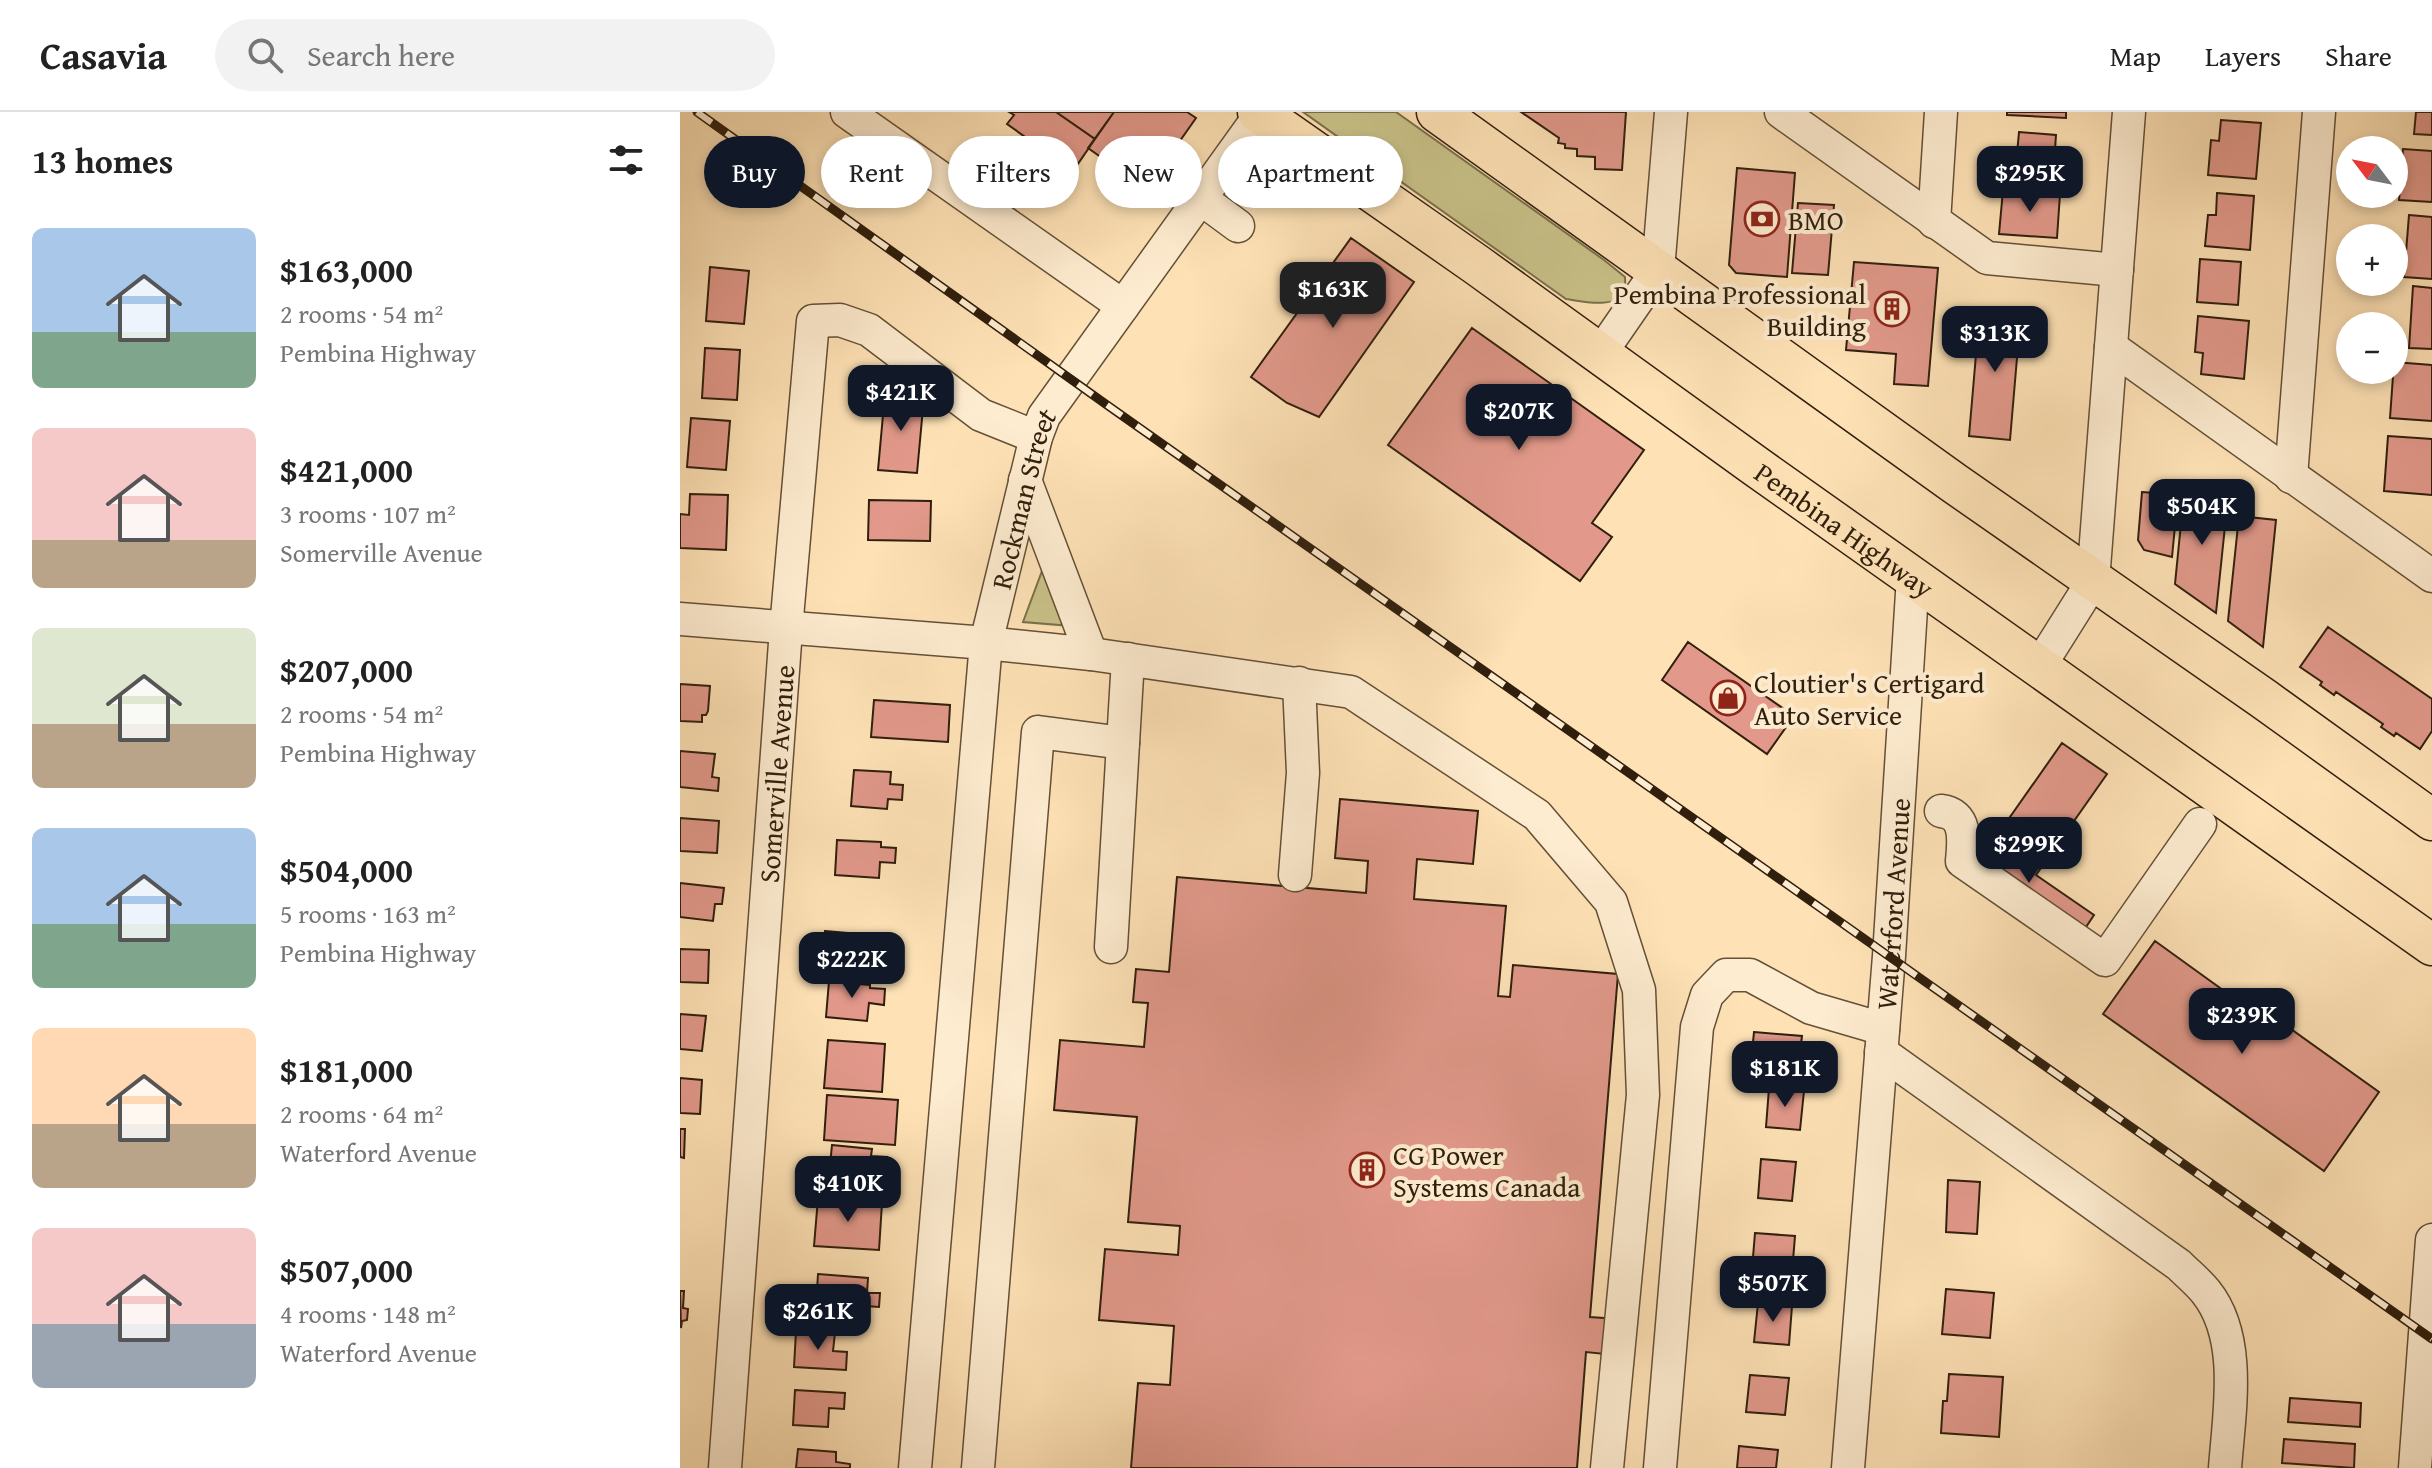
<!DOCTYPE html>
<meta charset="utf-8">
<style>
:root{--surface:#fff;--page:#f2f2f2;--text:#222;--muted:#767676;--line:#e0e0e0;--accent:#111827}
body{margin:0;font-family:"Gentium Book Plus",serif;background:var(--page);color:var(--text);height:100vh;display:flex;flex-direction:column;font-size:30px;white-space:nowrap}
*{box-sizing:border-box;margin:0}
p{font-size:26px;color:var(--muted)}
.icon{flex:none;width:44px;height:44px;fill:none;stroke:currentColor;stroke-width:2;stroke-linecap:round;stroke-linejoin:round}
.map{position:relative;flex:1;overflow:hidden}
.details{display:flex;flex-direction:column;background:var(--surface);width:680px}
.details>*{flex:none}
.banner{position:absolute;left:24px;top:24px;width:760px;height:72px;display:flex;gap:16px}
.needle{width:52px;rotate:302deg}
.tools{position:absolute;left:1656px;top:24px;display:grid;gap:16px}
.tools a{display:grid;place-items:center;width:72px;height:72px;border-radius:50%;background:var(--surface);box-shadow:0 4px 12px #0003;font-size:40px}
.price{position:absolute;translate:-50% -68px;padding:0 18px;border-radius:16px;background:var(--accent);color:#fff;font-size:26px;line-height:52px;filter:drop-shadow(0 2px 4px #0008)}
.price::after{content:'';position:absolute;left:50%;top:48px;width:24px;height:18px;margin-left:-12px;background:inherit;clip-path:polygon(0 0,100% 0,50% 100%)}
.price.active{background:#222;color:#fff}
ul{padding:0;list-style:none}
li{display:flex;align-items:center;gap:24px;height:200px;padding:0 32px}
li span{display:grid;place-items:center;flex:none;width:224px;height:160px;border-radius:12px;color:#555}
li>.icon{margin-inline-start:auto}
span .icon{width:96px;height:96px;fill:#fffc;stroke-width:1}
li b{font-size:34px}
h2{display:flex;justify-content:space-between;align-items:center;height:96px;padding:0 32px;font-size:34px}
.chip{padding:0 28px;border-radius:36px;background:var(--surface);box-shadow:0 4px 12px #0003;font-size:28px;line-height:72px}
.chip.active{background:var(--accent);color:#fff}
header{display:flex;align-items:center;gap:48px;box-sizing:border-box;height:112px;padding:0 40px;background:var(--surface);border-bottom:2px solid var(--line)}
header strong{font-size:38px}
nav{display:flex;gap:44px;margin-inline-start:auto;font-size:28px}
.search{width:560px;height:72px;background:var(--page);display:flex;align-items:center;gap:20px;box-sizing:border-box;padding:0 28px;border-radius:44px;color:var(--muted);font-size:30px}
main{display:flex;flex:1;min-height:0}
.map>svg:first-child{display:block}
.green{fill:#c8c188;stroke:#7c704a;stroke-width:2}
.building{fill:#e2998b;stroke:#301f0d;stroke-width:2}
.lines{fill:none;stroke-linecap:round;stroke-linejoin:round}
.minor-casing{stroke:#645037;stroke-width:35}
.major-casing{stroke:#301f0d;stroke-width:43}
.minor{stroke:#feecd0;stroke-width:32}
.major{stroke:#fee2b6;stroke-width:40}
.rail-casing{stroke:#301f0d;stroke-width:9}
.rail{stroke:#feecd0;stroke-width:6;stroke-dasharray:18;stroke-linecap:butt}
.labels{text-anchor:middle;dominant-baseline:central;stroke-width:8;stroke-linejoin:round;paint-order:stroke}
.poi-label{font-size:28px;fill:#301f0d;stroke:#feecd0;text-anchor:start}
.street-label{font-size:28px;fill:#301f0d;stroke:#feecd0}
</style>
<header>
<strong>Casavia</strong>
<div class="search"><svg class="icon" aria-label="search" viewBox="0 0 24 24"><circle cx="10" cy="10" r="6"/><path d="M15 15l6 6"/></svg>Search here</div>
<nav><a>Map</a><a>Layers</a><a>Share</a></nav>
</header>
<main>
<section class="details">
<h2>13 homes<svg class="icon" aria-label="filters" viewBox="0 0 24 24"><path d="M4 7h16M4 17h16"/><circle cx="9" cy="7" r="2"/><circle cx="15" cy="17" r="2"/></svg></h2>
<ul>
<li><span style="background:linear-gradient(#a9c7e8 65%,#7fa58c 0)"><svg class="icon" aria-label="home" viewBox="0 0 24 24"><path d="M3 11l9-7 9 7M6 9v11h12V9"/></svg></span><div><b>$163,000</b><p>2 rooms · 54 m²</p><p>Pembina Highway</p></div></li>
<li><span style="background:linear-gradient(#f6c9c9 70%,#b9a48a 0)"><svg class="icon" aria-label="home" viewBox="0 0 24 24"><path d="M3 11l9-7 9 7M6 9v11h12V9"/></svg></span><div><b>$421,000</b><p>3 rooms · 107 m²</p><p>Somerville Avenue</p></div></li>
<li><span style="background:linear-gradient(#dfe7d0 60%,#b9a48a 0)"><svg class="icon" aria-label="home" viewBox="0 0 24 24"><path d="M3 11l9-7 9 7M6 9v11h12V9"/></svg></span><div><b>$207,000</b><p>2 rooms · 54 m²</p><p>Pembina Highway</p></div></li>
<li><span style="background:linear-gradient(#a9c7e8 60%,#7fa58c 0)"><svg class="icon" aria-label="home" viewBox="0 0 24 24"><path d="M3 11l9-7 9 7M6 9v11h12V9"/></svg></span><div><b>$504,000</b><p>5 rooms · 163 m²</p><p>Pembina Highway</p></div></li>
<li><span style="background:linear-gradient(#ffd9b3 60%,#b9a48a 0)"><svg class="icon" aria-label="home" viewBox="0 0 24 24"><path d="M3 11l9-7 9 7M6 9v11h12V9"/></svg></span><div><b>$181,000</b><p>2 rooms · 64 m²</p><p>Waterford Avenue</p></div></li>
<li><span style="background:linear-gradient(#f6c9c9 60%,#9aa5b1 0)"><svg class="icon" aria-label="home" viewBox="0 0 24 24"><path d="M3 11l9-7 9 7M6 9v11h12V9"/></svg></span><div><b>$507,000</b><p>4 rooms · 148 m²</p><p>Waterford Avenue</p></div></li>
</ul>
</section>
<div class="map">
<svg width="1752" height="1356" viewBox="0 0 1752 1356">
<rect width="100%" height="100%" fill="#fee2b6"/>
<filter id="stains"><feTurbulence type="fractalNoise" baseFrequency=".0025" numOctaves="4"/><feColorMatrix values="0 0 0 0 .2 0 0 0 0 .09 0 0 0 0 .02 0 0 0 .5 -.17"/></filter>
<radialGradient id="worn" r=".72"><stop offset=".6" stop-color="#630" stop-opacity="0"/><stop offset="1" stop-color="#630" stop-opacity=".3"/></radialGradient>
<path class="green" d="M623,0h93l208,148 21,17c0,5 1,10 -1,14 -7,19 -44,10 -58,8z
M362,459l30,55 -49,-4z"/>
<path class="building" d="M329,0h47l39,27 -22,32 -66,-47 7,-9z
M376,0h58l-19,27z
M434,0h73l9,6 -50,71 -58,-41z
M841,0h105l-4,58 -27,-1v-12l-18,-1v-7l-12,-1v-4l-7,-1 1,-5z
M1327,0h59v6l-59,-3z
M1736,0h16v23l-18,-1z
M1541,8l40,3 -5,56 -48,-4 3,-35 8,1z
M1339,20l37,3 -3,44 -38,-3z
M1723,37l29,2v51l-33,-2z
M1057,56l58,5 -8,104 -51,-4 -7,-8z
M1323,78l57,4 -3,44 -58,-4z
M1537,81l37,3 -4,54 -45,-4 3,-31h8z
M1118,91l36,2 -6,70 -36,-2z
M1729,103l23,2v62l-28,-2z
M671,126l63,44 -95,135 -32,-14 -36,-26z
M1520,147l41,3 -3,43 -41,-3z
M1174,150l84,6 -10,118 -34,-2 2,-30 -50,-4z
M30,155l39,4 -5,53 -38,-3z
M1733,174l19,2v61l-23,-1z
M1300,196l41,3 -11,129 -41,-4z
M1518,204l51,5 -5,58 -43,-5 2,-21 -8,-1z
M792,216l172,122 -52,73 20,14 -32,44 -192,-136z
M25,236l35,2 -3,50 -35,-2z
M1714,250l38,3v56l-42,-3z
M205,281l39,4 -7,76 -39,-3z
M11,306l39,3 -4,49 -39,-3z
M1708,324l44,3v56l-48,-4z
M1462,380l36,3 -6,62 -28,-7 -6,-10z
M1504,381l44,4 -12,116 -41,-29z
M10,382l38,1 -2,55 -46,-2v-34l9,1z
M189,388l62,1 -1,40 -62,-1z
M1559,404l37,4 -13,127 -35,-26z
M1648,515l104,72v32l-12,18 -24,-16 -2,3 -13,-9 2,-3 -47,-32 -2,3 -14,-10 2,-3 -22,-15z
M1008,530l106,74 -27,38 -105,-74z
M0,572l30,2 -2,25 -2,4h-4v7l-22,-1z
M194,588l76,5 -2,37 -77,-5z
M1382,631l45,31 -52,74 -45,-31z
M0,639l35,3 -3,23 7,1 -1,13 -38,-4z
M174,658l37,2 -1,12 13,1 -1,15 -14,-1 -1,10 -36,-3z
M660,687l138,12 -5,53 -56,-5 -3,40 92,7 -8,90 12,1 3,-32 105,9 -28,343 28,2 -3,36 -29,-3 -9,116h-446l7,-85 32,2 4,-59 -75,-6 6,-71 73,6 2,-29 -52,-4 9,-105 -83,-7 6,-70 84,7 4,-44 -15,-1 3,-33 33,3 8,-95 189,16 2,-32 -33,-3z
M1330,705l45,31 -19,27 58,40 -24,36 -102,-72z
M0,706l39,3 -2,32 -37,-2z
M157,728l44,2v5l15,1 -1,15 -15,-1 -1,16 -44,-3z
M0,771l44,5 -2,16h-7l-2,17 -33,-4z
M145,819l45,4 -2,30 -35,-3 1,-12 -10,-1z
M1475,829l108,78 11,-2 105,75 -55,79 -221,-157z
M0,837l29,1 -1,33 -28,-1z
M149,869l41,4v3l15,1 -1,16 -15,-2 -2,18 -41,-4z
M0,902l26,2 -4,35 -22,-2z
M1074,920l48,4 -4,31 -47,-5z
M148,928l57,4 -3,48 -58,-4z
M0,966l22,2 -2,34 -20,-1z
M1089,976l35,3 -4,39 -34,-3z
M147,983l71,5 -3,45 -71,-5z
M0,1017h5l-1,29 -4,-1z
M152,1033l40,4 -1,7 16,1 -2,23 -56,-5z
M1081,1047l35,3 -4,39 -34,-3z
M1268,1068l32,2 -3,52 -31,-2z
M138,1086l64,5 -3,47 -65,-4z
M1075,1121l40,3 -3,37 -40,-4z
M138,1162l50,4 -1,15h13l-1,14 -13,-1 -1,11 -61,-5 2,-23 11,1z
M1266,1177l48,4 -4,45 -48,-4z
M0,1179h4l-1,17 5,1 -1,11 -5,1 -1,7z
M1078,1191l34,3 -3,39 -35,-3z
M116,1219l39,2 -2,18 14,1 -1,18 -52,-3z
M1269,1262l54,3 -4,60 -58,-4 2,-32h4z
M1070,1263l39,3 -4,37 -39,-3z
M115,1278l50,3 -1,16 -15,-1 -1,19 -35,-2z
M1610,1286l71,5 -1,24 -72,-5z
M1604,1327l71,5 -1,24 -72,-5z
M1059,1334l39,4 -2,18h-39z
M118,1337l38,3v10l14,2v4h-54z"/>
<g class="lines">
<g class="minor-casing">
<g id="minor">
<path d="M167,0l276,194"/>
<path d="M1101,0l206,146 130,12"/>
<path d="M520,86l38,28"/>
<path d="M1254,110l7,-110"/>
<path d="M1431,235l321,229"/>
<path d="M920,242l58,-84 13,-158"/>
<path d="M1611,365l28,-365"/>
<path id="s1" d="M0,507l306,24 50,-206 8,-21 217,-302"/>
<path d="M411,542l260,38 186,123 74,87 28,88 4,105 -36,373"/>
<path d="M1359,555l54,-86 36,-469"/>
<path d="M1261,699c26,3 23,29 21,50l143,99 95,-136"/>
<path d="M615,763l8,-102 -4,-90"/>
<path d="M431,835l12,-204"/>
<path d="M1201,940l298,213c9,9 19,17 27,27 37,46 23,121 19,176"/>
<path id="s2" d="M45,1356l61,-839 27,-308 27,-1 29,10 112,85 55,22"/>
<path d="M235,1356l71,-825 105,11 -66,-174"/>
<path d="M298,1356l60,-736 85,11 5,-84"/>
<path d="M980,1356l37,-441 10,-32 19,-20h24l61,33 72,21"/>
<path id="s3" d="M1168,1356l41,-512 24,-379"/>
<path d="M1735,1356l17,-228"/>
</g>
</g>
<g class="major-casing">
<g id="major">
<path id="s4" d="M578,0l219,153 277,200 678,480"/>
<path d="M757,0l517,371 310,216 168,121"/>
</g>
</g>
<use href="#minor" class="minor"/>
<use href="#major" class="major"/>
<g class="rail-casing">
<path id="rail" d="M17,0l410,293 1325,934"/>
</g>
<use href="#rail" class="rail"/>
</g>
<defs>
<g id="bank-ring" transform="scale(1.8)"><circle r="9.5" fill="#feecd0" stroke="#8f2418" stroke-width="1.5"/><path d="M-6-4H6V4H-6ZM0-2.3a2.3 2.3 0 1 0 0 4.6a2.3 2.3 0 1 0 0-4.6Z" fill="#8f2418"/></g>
<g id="building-ring" transform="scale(1.8)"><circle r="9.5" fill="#feecd0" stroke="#8f2418" stroke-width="1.5"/><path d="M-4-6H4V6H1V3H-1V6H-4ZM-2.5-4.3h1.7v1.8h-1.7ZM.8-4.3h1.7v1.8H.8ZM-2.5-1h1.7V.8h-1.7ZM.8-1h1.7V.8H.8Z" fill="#8f2418"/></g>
<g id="shop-ring" transform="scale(1.8)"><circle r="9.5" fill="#feecd0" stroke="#8f2418" stroke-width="1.5"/><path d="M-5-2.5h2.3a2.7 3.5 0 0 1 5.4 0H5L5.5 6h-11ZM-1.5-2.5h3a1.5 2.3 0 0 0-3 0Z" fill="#8f2418"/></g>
</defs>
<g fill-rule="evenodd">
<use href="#bank-ring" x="1082" y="107"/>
<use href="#building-ring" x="1212" y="197"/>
<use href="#shop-ring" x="1048" y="586"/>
<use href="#building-ring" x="687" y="1058"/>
</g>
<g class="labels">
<g class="poi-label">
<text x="1108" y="107">BMO</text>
<text x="1186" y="181" text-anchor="end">Pembina Professional<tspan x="1186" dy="32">Building</tspan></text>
<text x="1074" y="570">Cloutier's Certigard<tspan x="1074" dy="32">Auto Service</tspan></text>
<text x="713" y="1042">CG Power<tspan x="713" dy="32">Systems Canada</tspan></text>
</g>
<g class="street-label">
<text stroke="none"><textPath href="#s1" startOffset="456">Rockman Street</textPath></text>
<text stroke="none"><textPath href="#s4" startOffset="720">Pembina Highway</textPath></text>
<text stroke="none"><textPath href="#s2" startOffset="696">Somerville Avenue</textPath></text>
<text stroke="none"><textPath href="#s3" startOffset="566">Waterford Avenue</textPath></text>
</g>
</g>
<rect width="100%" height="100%" filter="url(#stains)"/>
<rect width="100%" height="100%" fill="url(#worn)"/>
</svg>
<div class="tools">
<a><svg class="needle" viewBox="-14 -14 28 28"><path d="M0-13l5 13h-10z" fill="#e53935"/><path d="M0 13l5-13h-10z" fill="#767676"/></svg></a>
<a>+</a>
<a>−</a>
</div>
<b class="price" style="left:1350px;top:102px">$295K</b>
<b class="price active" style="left:653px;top:218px">$163K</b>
<b class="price" style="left:1315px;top:262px">$313K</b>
<b class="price" style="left:221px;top:321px">$421K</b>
<b class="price" style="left:839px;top:340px">$207K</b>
<b class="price" style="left:1522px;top:435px">$504K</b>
<b class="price" style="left:1349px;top:773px">$299K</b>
<b class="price" style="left:172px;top:888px">$222K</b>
<b class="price" style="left:1562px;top:944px">$239K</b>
<b class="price" style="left:1105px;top:997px">$181K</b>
<b class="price" style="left:168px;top:1112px">$410K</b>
<b class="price" style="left:1093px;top:1212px">$507K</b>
<b class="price" style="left:138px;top:1240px">$261K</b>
<div class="banner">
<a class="chip active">Buy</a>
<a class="chip">Rent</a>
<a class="chip">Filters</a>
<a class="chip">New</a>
<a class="chip">Apartment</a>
</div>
</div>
</main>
